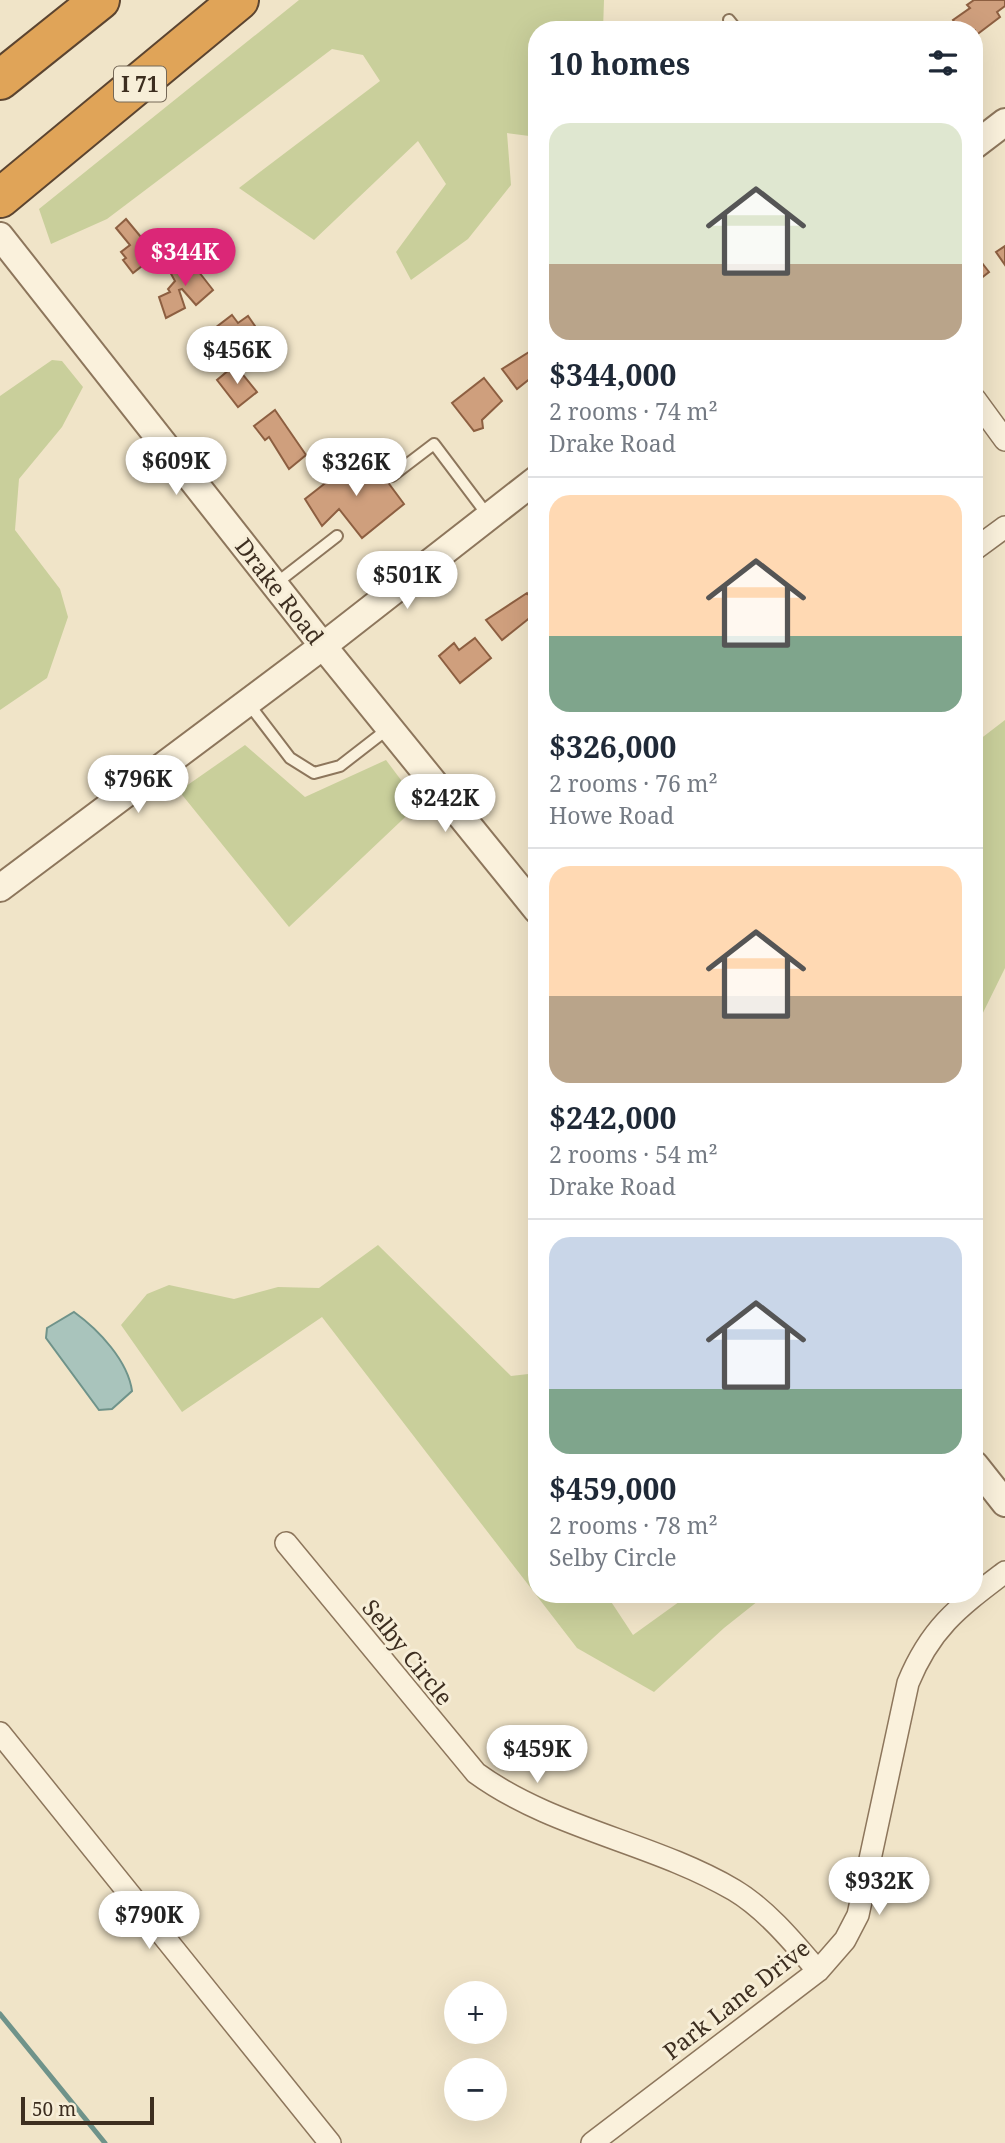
<!DOCTYPE html>
<meta charset="utf-8">
<style>
:root{--surface:#fff;--page:#f6f6f7;--text:#1f2937;--muted:#747a83;--line:#e0e1e3;--accent:#db2777}
body{margin:0;font-family:"Noto Serif",serif;background:var(--page);color:var(--text);height:100vh;display:flex;flex-direction:column;font-size:26px;white-space:nowrap}
*{box-sizing:border-box;margin:0}
p{font-size:23px;color:var(--muted)}
.icon{flex:none;width:38px;height:38px;fill:none;stroke:currentColor;stroke-width:2;stroke-linecap:round;stroke-linejoin:round}
.map{position:relative;flex:1;overflow:hidden}
.panel{position:absolute;left:528px;top:21px;width:455px;height:1582px;display:flex;flex-direction:column;background:var(--surface);border-radius:28px;box-shadow:0 7px 28px #0002}
.panel>*{flex:none}
.tools{position:absolute;left:444px;top:1981px;display:grid;gap:14px}
.tools a{display:grid;place-items:center;width:63px;height:63px;border-radius:50%;background:var(--surface);box-shadow:0 7px 28px #0002;font-size:35px}
.scale{position:absolute;left:21px;bottom:18px;width:133px;box-sizing:border-box;padding-left:7px;border:4px solid #3d2e20;border-top:0;font-size:19px;line-height:24px;white-space:nowrap;color:#3d2e20;-webkit-text-stroke:5px #f7eed8;paint-order:stroke}
.price{position:absolute;translate:-50% -60px;padding:0 16px;border-radius:24px;background:#fff;color:#222;font-size:23px;line-height:46px;filter:drop-shadow(0 2px 4px #0008)}
.price::after{content:'';position:absolute;left:50%;top:42px;width:21px;height:16px;margin-left:-10px;background:inherit;clip-path:polygon(0 0,100% 0,50% 100%)}
.price.active{background:var(--accent);color:#fff}
ul{padding:0;list-style:none}
li{display:grid;align-content:center;gap:14px;height:371px;padding:0 21px}
li+li{border-top:2px solid var(--line)}
li span{display:grid;place-items:center;height:217px;border-radius:21px;color:#555}
li>.icon{margin-inline-start:auto}
span .icon{width:126px;height:126px;fill:#fffc;stroke-width:1}
li b{font-size:30px}
h2{display:flex;justify-content:space-between;align-items:center;height:84px;padding:0 21px;font-size:30px}
.map>svg:first-child{display:block}
.green{fill:#c9cf9b}
.water{fill:#a9c4bc;stroke:#6f938a;stroke-width:2}
.lines{fill:none;stroke-linecap:round;stroke-linejoin:round}
.stream{stroke:#6f938a;stroke-width:5}
.building{fill:#cf9f7d;stroke:#8d5f41;stroke-width:2}
.service-casing{stroke:#8d765c;stroke-width:14}
.minor-casing{stroke:#8d765c;stroke-width:24}
.tertiary-casing{stroke:#8d765c;stroke-width:30}
.motorway-casing{stroke:#5b4430;stroke-width:42}
.service{stroke:#faf1dc;stroke-width:10}
.minor{stroke:#faf1dc;stroke-width:21}
.tertiary{stroke:#faf1dc;stroke-width:26}
.motorway{stroke:#e0a458;stroke-width:38}
.labels{text-anchor:middle;dominant-baseline:central;stroke-width:6;stroke-linejoin:round;paint-order:stroke}
.shield{fill:#f7eed8;stroke:#756857;stroke-width:2}
.shield-label{font-size:21px;font-weight:bold;fill:#3d2e20}
.street-label{font-size:23px;fill:#3d2e20;stroke:#f7eed8}
</style>
<div class="map">
<svg width="1005" height="2143" viewBox="0 0 1005 2143">
<rect width="100%" height="100%" fill="#f0e4c8"/>
<path class="green" d="M299,0h305l-1,30h-66v107l-30,-4 4,52 -43,54 -57,41 -15,-28 50,-68 -28,-43 -104,99 -75,-52 141,-107 -17,-26 -31,-6 -225,170 -56,25 -12,-35z
M52,360l10,1 21,26 -21,40 -43,52 -4,51 45,59 8,28 -21,61 -47,32v-314z
M1005,720v248l-30,61v-286z
M245,745l60,52 81,-37 33,44 -130,123 -110,-136z
M378,1245l133,131 26,-3v221h69l27,41 57,-41h77l-43,34 -70,64 -77,-44 -255,-331 -140,95 -61,-87 26,-31 22,-9 65,14 44,-12 41,1z"/>
<path class="water" d="M74,1312c25,18 54,49 58,79l-20,18 -13,1 -53,-72 1,-10z"/>
<g class="lines">
<path class="stream" d="M0,2014l105,129"/>
</g>
<path class="building" d="M974,0h31v6l-8,6 3,5 -25,19v-6h-15l-7,-10 17,-12 -3,-3z
M126,219l30,36 -23,18 -10,-13 3,-2 -5,-6 9,-7 -14,-17z
M1005,246v19l-9,-13z
M975,254l14,18 -14,11z
M188,258l25,32 -17,15 -14,-16 -3,1 6,18 -19,10 -7,-21 11,-5 -2,-3 7,-8 -5,-9z
M232,315l6,8 10,-7 7,10 -36,27 -7,-10 9,-7 -6,-8z
M537,347v26l-20,16 -15,-20z
M235,365l22,27 -19,15 -21,-27z
M484,378l18,23 -20,19 1,8 -9,3 -22,-28z
M275,410l31,45 -17,14 -20,-32 -4,3 -11,-14z
M360,456l15,20 6,-3 23,31 -42,34 -23,-29 -17,17 -17,-27z
M527,593l10,13v6l-35,28 -16,-20z
M475,638l16,20 -31,25 -21,-27 15,-13 5,7z"/>
<g class="lines">
<g class="service-casing">
<path id="service" d="M729,20l8,10
M392,476l42,-32 55,73
M274,585l63,-49
M248,703l42,55 24,15 26,-7 49,-38"/>
</g>
<g class="minor-casing">
<path id="minor" d="M975,399l30,41
M975,549l30,-22
M286,1543l190,230c77,56 176,69 258,117 32,19 60,53 84,81
M0,1733l330,410
M592,2143l226,-172 27,-31 13,-25 50,-232c23,-56 51,-76 97,-111"/>
</g>
<g class="tertiary-casing">
<path id="tertiary" d="M975,145l30,-23
M0,236l323,410 214,264
M0,888l323,-242 214,-167
M975,1465l30,38"/>
</g>
<g class="motorway-casing">
<path id="motorway" d="M0,80l100,-80
M0,198l239,-198"/>
</g>
<use href="#service" class="service"/>
<use href="#minor" class="minor"/>
<use href="#tertiary" class="tertiary"/>
<use href="#motorway" class="motorway"/>
</g>
<g class="labels">
<rect class="shield" x="114" y="66.5" width="52" height="35" rx="5"/>
<g class="shield-label">
<text x="140" y="84">I 71</text>
</g>
<g class="street-label">
<text transform="translate(280 591) rotate(52)">Drake Road</text>
<text transform="translate(408 1652) rotate(51)">Selby Circle</text>
<text transform="translate(736 1999) rotate(-38)">Park Lane Drive</text>
</g>
</g>
</svg>
<div class="tools">
<a>+</a>
<a>−</a>
</div>
<div class="scale">50 m</div>
<b class="price active" style="left:185px;top:288px">$344K</b>
<b class="price" style="left:237px;top:386px">$456K</b>
<b class="price" style="left:176px;top:497px">$609K</b>
<b class="price" style="left:356px;top:498px">$326K</b>
<b class="price" style="left:407px;top:611px">$501K</b>
<b class="price" style="left:138px;top:815px">$796K</b>
<b class="price" style="left:445px;top:834px">$242K</b>
<b class="price" style="left:537px;top:1785px">$459K</b>
<b class="price" style="left:879px;top:1917px">$932K</b>
<b class="price" style="left:149px;top:1951px">$790K</b>
<section class="panel">
<h2>10 homes<svg class="icon" aria-label="filters" viewBox="0 0 24 24"><path d="M4 7h16M4 17h16"/><circle cx="9" cy="7" r="2"/><circle cx="15" cy="17" r="2"/></svg></h2>
<ul>
<li><span style="background:linear-gradient(#dfe7d0 65%,#b9a48a 0)"><svg class="icon" aria-label="home" viewBox="0 0 24 24"><path d="M3 11l9-7 9 7M6 9v11h12V9"/></svg></span><div><b>$344,000</b><p>2 rooms · 74 m²</p><p>Drake Road</p></div></li>
<li><span style="background:linear-gradient(#ffd9b3 65%,#7fa58c 0)"><svg class="icon" aria-label="home" viewBox="0 0 24 24"><path d="M3 11l9-7 9 7M6 9v11h12V9"/></svg></span><div><b>$326,000</b><p>2 rooms · 76 m²</p><p>Howe Road</p></div></li>
<li><span style="background:linear-gradient(#ffd9b3 60%,#b9a48a 0)"><svg class="icon" aria-label="home" viewBox="0 0 24 24"><path d="M3 11l9-7 9 7M6 9v11h12V9"/></svg></span><div><b>$242,000</b><p>2 rooms · 54 m²</p><p>Drake Road</p></div></li>
<li><span style="background:linear-gradient(#c9d6e8 70%,#7fa58c 0)"><svg class="icon" aria-label="home" viewBox="0 0 24 24"><path d="M3 11l9-7 9 7M6 9v11h12V9"/></svg></span><div><b>$459,000</b><p>2 rooms · 78 m²</p><p>Selby Circle</p></div></li>
</ul>
</section>
</div>
